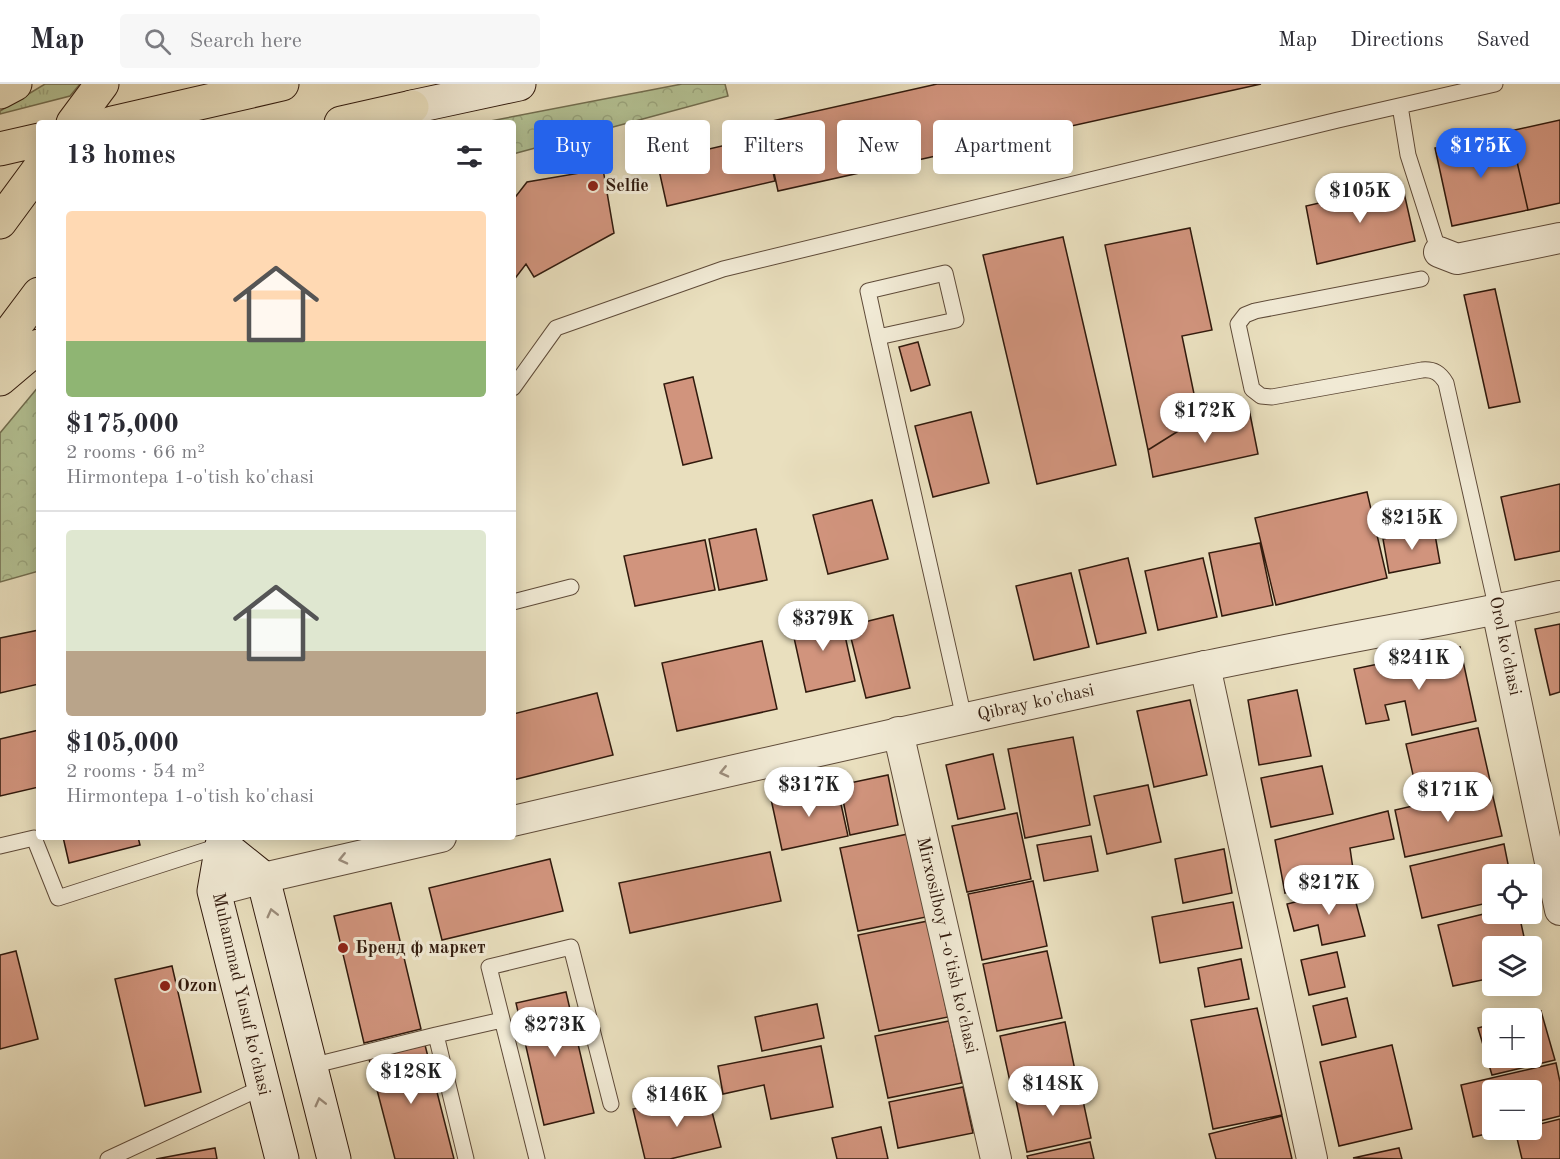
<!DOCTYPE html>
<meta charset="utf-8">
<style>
:root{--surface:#fff;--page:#f7f7f7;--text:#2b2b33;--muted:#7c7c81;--line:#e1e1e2;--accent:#2563eb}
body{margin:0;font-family:"Old Standard TT",serif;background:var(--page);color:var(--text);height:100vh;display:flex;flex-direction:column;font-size:22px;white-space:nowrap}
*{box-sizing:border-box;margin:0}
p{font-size:20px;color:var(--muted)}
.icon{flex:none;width:33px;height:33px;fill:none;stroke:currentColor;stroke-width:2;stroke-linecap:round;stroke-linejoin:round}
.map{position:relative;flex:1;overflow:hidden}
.details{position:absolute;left:36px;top:36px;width:480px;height:720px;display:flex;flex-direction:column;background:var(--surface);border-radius:6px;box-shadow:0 3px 15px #0003}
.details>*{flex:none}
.banner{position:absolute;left:534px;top:36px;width:570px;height:54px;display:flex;gap:12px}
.fabs{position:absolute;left:1482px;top:780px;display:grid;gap:12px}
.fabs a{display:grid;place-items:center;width:60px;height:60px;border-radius:6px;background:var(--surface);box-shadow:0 3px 15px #0003;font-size:30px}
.price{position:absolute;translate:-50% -51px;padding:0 14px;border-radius:21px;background:#fff;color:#222;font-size:20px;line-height:39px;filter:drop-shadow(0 2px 3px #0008)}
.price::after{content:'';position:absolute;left:50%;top:36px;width:18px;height:14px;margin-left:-9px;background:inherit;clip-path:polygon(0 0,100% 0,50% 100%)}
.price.current{background:var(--accent);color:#fff}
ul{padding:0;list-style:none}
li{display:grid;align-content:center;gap:12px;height:318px;padding:0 30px}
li+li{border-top:2px solid var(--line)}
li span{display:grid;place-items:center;height:186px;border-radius:6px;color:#555}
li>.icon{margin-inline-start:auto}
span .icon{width:108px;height:108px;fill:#fffc;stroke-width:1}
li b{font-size:26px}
h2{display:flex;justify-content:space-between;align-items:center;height:72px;padding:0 30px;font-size:26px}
.tag{padding:0 21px;border-radius:6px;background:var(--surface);box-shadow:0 3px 15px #0003;font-size:21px;line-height:54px}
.tag.current{background:var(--accent);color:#fff}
header{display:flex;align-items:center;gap:36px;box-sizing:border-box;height:84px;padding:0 30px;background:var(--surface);border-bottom:2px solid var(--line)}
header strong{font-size:28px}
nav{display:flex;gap:33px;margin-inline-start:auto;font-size:21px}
.search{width:420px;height:54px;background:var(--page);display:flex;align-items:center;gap:15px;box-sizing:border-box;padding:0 21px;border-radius:6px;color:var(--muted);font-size:22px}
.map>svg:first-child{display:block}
.grass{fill:url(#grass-tufts);stroke:#726e50;stroke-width:1.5}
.forest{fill:url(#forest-crowns);stroke:#726e50;stroke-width:1.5}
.building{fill:#d1947d;stroke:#311a0d;stroke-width:1.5}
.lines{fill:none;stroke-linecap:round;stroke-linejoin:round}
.lane-casing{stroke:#5f4b39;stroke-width:17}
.street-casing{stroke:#5f4b39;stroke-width:32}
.secondary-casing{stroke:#311a0d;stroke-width:35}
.primary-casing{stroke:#311a0d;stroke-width:35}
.lane{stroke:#f1ead5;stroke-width:15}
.street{stroke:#f1ead5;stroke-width:30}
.secondary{stroke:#f1ead5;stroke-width:33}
.primary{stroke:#e9dfbe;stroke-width:33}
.oneway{stroke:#9b8c7b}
.poi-dot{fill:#8f2418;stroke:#f1ead5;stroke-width:2}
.labels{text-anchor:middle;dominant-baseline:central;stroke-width:6;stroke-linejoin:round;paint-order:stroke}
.poi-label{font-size:18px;font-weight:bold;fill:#311a0d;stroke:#f1ead5;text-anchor:start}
.street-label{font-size:18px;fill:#311a0d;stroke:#f1ead5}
</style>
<header>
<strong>Map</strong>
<div class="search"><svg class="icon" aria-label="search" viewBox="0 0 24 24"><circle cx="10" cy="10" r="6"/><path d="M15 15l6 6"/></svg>Search here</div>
<nav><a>Map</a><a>Directions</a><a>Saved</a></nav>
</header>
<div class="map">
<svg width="1560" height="1075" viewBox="0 0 1560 1075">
<defs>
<pattern id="grass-tufts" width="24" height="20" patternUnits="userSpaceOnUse" patternTransform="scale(1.5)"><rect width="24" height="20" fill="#b4c294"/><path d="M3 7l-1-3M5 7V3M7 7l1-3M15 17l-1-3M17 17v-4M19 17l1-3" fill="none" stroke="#9ba67e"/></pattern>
<pattern id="forest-crowns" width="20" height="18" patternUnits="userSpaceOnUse" patternTransform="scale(1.5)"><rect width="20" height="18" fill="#b4c294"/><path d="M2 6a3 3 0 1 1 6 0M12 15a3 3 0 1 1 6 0" fill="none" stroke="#9ba67e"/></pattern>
</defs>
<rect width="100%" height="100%" fill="#e9dfbe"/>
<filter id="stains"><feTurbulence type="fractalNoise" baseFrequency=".00333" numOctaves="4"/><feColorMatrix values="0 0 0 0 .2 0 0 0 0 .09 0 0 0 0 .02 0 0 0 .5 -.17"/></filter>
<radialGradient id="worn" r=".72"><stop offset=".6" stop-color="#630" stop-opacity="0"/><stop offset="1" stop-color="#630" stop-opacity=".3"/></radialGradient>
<path class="grass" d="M45,0h35l-10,12 -70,18v-3z"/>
<path class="forest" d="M682,0h43l3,12 -215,58v-31h-33z
M39,302v185l-39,11v-149z"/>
<path class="building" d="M937,0h324l-483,107 -15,-68z
M1560,36v83l-32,7 -18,-79z
M1510,47l18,79 -76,16 -17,-78z
M765,52l10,45 -108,25 -10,-45z
M603,85l11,64 -80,44 -8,-13 -13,17v-81l14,-18z
M1402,100l13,57 -98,23 -11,-58z
M1190,144l22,102 -30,6 17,82 -51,32 -43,-205z
M1063,153l53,228 -79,19 -54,-229z
M1495,205l25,113 -31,6 -25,-113z
M918,258l12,43 -19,6 -12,-44z
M693,293l19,81 -29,7 -19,-81z
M1249,325l9,45 -105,23 -5,-27 51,-32z
M971,328l18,71 -56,14 -18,-71z
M1560,400v67l-45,9 -14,-63z
M1367,408l20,86 -111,27 -21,-87z
M872,416l16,59 -60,15 -15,-59z
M756,445l11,51 -48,10 -10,-51z
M1434,445l6,34 -51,10 -6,-34z
M705,456l10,50 -80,16 -11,-50z
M1260,459l13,62 -51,11 -13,-63z
M1128,474l18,75 -49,11 -18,-74z
M1203,474l14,59 -59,13 -13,-59z
M1071,489l18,74 -55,13 -18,-74z
M840,529l15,68 -49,11 -15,-68z
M893,531l17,73 -44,10 -18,-72z
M1560,540v68l-10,3 -15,-66z
M39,546v54l-39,9v-55z
M762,557l15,68 -100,22 -15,-68z
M1460,563l16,74 -64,14 -7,-34 -20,4 4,15 -23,4 -12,-55z
M1297,606l14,66 -52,9 -11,-65z
M597,609l16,62 -100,25v-66z
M1190,616l17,75 -53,12 -17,-76z
M1478,644l13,57 -72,16 -13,-57z
M39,646v57l-39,9v-57z
M1073,653l17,88 -65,13 -17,-89z
M993,670l12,55 -47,10 -12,-54z
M1322,682l11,48 -62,13 -10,-49z
M888,691l10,50 -48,10 -10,-50z
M1148,701l13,57 -54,12 -13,-58z
M837,702l11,50 -66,14 -11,-51z
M1491,704l11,48 -97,21 -10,-47z
M1388,727l6,28 -44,9 4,28 -69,17 -10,-53z
M1017,729l14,66 -64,13 -15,-66z
M908,750l18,83 -68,14 -18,-83z
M1091,752l7,35 -54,10 -7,-36z
M63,753h75l2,8 -71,18z
M1504,760l6,30h-18v28l-70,16 -12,-52z
M1224,765l8,44 -49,10 -8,-44z
M770,768l11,49 -151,32 -11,-50z
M550,775l13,52 -121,29 -13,-52z
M1033,797l14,65 -65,14 -14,-66z
M1352,804l13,48 -43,9 -4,-20 -24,6 -7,-27z
M1233,818l9,46 -82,15 -8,-46z
M391,819l30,126 -57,14 -30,-127z
M1492,828v2h27l7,32h-34v32l-39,8 -15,-61z
M928,837l20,96 -69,14 -21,-96z
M16,867l22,88 -38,10v-94z
M1047,867l15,67 -65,13 -14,-67z
M1337,868l8,35 -36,8 -8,-35z
M1241,875l8,40 -44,8 -7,-39z
M172,882l29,126 -56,14 -30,-127z
M566,908l28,121 -50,12 -28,-122z
M1347,914l9,39 -34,8 -9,-39z
M817,920l7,34 -62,13 -7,-34z
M1257,924l25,107 -69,14 -22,-109z
M1541,927l14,49 -63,15 -14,-47 14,-4v34h40v-40h-19z
M949,937l13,62 -74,15 -13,-62z
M1065,938l12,58 -65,11 -12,-55z
M425,961l29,114h-59l-26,-100z
M1392,961l20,84 -73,17 -19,-84z
M821,962l12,61 -62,12 -7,-34 -41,9 -5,-28z
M1556,979l4,19v34l-28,7v-33h-40v40h11l-30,7 -12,-52z
M1079,998l12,56 -64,14 -12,-56z
M963,1003l10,46 -75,15 -9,-46z
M707,1008l14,55 -51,12h-25l-12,-50z
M1282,1032l10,43h-76l-7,-25z
M1560,1035v40h-38l-7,-29h17v-4z
M881,1043l7,32h-51l-5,-21z
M1090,1058l4,17h-66l-1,-3z
M215,1064l2,11h-61z
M1399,1064l3,11 -49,-1z"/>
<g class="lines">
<g class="lane-casing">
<path id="lane" d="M1400,22l8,49 31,97
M1421,195l-166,32 -10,4 -7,9 14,65 9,7 11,1 150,-27c12,-1 18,3 24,13l51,227
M878,253l78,-17 -11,-47 -77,18 10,46 86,381
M513,304l43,-60 167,-59 615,-149 157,-36
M513,518l58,-15
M0,762l34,-8 24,60 164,-53
M436,951l66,-15
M311,982l125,-31 30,124
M108,1075l155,-72
M537,1075l-48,-192 82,-20 40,157"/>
</g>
<g class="street-casing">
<g id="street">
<path d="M1439,168l18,7 103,-21"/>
<path d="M1497,526l63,300"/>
<path d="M1205,582l107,493"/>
<path id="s1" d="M898,648l98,427"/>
<path id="s2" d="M513,737c229,-53 458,-105 688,-154 119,-25 240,-45 359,-71"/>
<path d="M214,807l49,-13 178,-41"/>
</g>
</g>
<g class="secondary-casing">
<path id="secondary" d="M412,23l107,-23
M282,1075l-68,-268 8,-46 41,33 71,281"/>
</g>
<g class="primary-casing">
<path id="primary" d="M0,8l15,-8
M73,39l29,-39
M112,39l170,-39
M341,39l71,-16
M0,65l39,-9
M0,138l39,-53
M0,262l39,-52
M0,295l39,-33"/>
</g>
<use href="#lane" class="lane"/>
<use href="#street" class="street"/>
<use href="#secondary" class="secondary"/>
<use href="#primary" class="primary"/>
</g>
<defs><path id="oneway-chevron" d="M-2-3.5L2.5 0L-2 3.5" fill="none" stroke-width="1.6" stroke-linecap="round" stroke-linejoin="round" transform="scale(1.5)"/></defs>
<g class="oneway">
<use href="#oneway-chevron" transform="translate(724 688) rotate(167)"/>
<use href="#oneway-chevron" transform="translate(343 775) rotate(167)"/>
<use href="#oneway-chevron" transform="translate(272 829) rotate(-104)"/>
<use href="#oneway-chevron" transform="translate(320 1018) rotate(-104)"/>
</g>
<g class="poi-dot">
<circle cx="593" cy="102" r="6"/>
<circle cx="343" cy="864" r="6"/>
<circle cx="165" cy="902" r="6"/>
</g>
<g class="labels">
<g class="poi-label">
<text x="605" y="102">Selfie</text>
<text x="355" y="864">Бренд ф маркет</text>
<text x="177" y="902">Ozon</text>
</g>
<g class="street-label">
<text transform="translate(1505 562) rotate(78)">Orol ko'chasi</text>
<text stroke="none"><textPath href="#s2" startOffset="536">Qibray ko'chasi</textPath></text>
<text stroke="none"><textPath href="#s1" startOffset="219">Mirxosilboy 1-o'tish ko'chasi</textPath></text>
<text transform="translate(241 910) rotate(77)">Muhammad Yusuf ko'chasi</text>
</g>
</g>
<rect width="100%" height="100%" filter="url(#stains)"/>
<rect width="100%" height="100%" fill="url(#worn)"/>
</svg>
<div class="fabs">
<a><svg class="icon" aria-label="locate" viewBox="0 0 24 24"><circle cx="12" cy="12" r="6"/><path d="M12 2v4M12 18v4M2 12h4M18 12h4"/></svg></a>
<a><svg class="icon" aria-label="layers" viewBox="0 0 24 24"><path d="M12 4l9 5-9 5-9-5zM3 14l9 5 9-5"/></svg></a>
<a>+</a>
<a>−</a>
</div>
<b class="price current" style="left:1481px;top:95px">$175K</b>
<b class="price" style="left:1360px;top:140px">$105K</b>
<b class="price" style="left:1205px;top:360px">$172K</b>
<b class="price" style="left:1412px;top:467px">$215K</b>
<b class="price" style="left:823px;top:568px">$379K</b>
<b class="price" style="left:1419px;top:607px">$241K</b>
<b class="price" style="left:809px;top:734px">$317K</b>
<b class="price" style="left:1448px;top:739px">$171K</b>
<b class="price" style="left:1329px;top:832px">$217K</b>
<b class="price" style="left:555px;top:974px">$273K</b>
<b class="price" style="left:411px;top:1021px">$128K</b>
<b class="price" style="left:1053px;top:1033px">$148K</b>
<b class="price" style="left:677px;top:1044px">$146K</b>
<div class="banner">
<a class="tag current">Buy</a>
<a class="tag">Rent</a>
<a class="tag">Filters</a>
<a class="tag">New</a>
<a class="tag">Apartment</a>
</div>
<section class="details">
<h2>13 homes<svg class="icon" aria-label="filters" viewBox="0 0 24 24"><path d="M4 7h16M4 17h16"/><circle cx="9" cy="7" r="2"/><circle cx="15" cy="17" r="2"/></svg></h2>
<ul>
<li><span style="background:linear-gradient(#ffd9b3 70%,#8fb573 0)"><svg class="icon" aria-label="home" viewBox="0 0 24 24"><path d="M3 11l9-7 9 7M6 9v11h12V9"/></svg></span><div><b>$175,000</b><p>2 rooms · 66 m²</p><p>Hirmontepa 1-o'tish ko'chasi</p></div></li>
<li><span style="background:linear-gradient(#dfe7d0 65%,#b9a48a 0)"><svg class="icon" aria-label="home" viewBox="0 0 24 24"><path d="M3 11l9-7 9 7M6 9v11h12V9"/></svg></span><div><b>$105,000</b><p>2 rooms · 54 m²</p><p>Hirmontepa 1-o'tish ko'chasi</p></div></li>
</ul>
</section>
</div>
